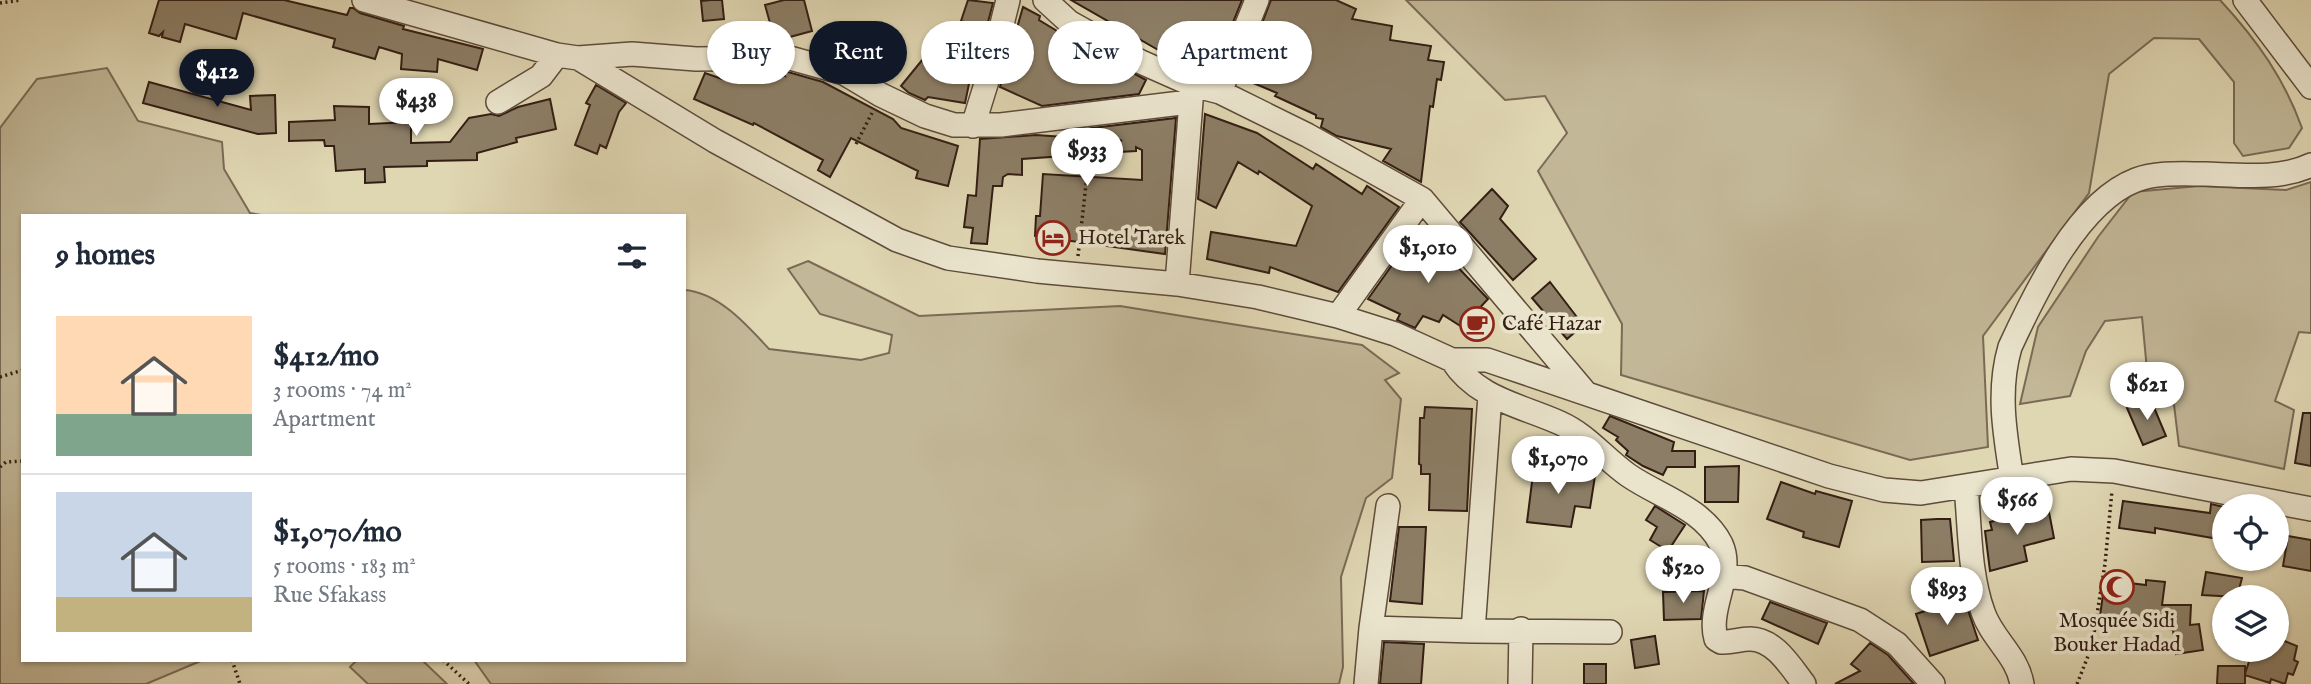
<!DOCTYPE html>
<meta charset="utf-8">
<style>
:root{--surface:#fff;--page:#f6f6f7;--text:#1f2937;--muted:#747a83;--line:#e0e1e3;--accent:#111827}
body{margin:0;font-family:"IM FELL English",serif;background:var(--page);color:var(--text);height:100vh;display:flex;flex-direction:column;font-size:26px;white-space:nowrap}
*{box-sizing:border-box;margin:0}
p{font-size:23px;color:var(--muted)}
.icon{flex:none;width:38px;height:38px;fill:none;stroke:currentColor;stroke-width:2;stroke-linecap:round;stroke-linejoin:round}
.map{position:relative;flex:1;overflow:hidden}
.details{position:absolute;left:21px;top:214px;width:665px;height:448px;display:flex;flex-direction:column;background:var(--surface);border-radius:0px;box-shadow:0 2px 5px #0004}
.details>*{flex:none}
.hud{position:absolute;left:707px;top:21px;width:665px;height:63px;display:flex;gap:14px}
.buttons{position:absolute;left:2212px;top:494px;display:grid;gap:14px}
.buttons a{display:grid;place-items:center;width:77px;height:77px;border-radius:50%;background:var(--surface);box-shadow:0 2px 5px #0004;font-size:35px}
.price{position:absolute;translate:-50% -60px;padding:0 16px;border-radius:24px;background:#fff;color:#222;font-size:23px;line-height:46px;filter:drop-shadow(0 2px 4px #0008)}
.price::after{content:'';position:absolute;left:50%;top:42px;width:21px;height:16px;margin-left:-10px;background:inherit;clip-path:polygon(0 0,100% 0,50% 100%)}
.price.selected{background:var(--accent);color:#fff}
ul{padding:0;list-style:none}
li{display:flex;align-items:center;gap:21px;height:175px;padding:0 35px}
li+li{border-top:2px solid var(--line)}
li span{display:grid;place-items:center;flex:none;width:196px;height:140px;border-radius:0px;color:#555}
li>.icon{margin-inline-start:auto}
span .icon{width:84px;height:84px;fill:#fffc;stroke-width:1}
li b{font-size:30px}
h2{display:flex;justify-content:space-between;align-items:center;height:84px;padding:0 35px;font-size:30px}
.tag{padding:0 24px;border-radius:32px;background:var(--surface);box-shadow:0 2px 5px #0004;font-size:24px;line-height:63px}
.tag.selected{background:var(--accent);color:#fff}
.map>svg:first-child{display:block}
.green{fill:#c2b797;stroke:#7a6a55;stroke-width:2}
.building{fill:#8c7e66;stroke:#331e13;stroke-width:2}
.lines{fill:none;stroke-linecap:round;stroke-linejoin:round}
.minor-casing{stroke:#5e4c3b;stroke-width:26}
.path{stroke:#331e13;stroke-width:3.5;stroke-dasharray:2 3.5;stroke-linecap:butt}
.minor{stroke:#eae4cd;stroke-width:23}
.labels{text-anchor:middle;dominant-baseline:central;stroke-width:7;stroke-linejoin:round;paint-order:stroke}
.poi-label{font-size:21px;fill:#331e13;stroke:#eae4cd;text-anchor:start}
</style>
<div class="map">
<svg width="2311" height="684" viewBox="0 0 2311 684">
<rect width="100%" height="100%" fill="#dfd6b2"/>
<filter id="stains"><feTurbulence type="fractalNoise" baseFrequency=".00286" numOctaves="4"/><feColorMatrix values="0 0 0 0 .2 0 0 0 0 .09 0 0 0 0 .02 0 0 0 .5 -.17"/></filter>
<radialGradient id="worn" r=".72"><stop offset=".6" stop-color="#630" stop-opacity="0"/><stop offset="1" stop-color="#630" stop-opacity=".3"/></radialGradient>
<path class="green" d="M1406,0h814c37,40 64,78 82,128l-13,20 -46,8 -9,-13v-61l-35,-43 -45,-1 -45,36 -20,119 -106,143 5,111 -78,13 -289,-85 1,-51 -84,-153 29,-38 -22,-37 -40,4z
M107,68l31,53 84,21 2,27 26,44 11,2h-238v445h180l-57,24h-146v-556l37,-49z
M2311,182v151l-12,-1 -24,69 19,9 -10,59 -105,-23 -5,-41 -27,-35 -5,-53 -37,4 -19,30 -16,45 -50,8 18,-77 60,-90 35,-45 66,-6 87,4z
M808,261l111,55 201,-10 242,39 37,28 -14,7 16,19 -9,79 -26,20 -25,79 2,90 -4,17h-848l-17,-24h210v-370c34,2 63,35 85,59l92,11 28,-7 3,-18 -72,-21 -32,-45z
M357,660h65l25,24h-79l-18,-17z"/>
<path class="building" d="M159,0h125l63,15 3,-7h3l7,5 44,13 -1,3 80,20 -6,21 -39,-11 -1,13 -36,-3 1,-15 -23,-7 -4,12 -42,-12 2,-8 -92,-26 -7,26 -51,-15 -5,18 -18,-5 1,-5 -4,4 -10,-3z
M711,0h11l2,19 -21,2 -2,-20z
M784,0h20l8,31 -37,10 -10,-36z
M968,0l25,3 -19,72 -3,-1 -6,29 -37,-6 -3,3 -16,-7 -8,-7 26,-32 21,18 3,-21 12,2 6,-30 -8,-2z
M1071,0h171l-27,67 -52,-21 -3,5z
M1271,0h65l20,9 -4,10 40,7 -2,14 41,6 -3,14 16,2 -3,18 -4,-1 -4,28 -3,-1 -9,76 -38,-21 8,-12 -54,-13 -16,-9 2,-8 -7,-1v-3l-41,-19 2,-3 -36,-15z
M1023,7l17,9 -1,4 23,14 84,46 -7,14 -97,12 -42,-19z
M776,72l9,4 -1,-4h4l35,10 70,37 8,9 57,18 -10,40 -32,-8 2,-7 -67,-33 -21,39 -12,-7 5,-10 -69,-37 -1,2 -59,-26 11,-26 17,6 3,-6z
M149,82l102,28 -1,-14 25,-1 1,38 -18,1 -115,-31z
M596,85l30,18 -7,9 -13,36 -6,-3 -3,9 -22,-9 15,-40 -4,-2z
M550,99l6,30 -40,9 1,4 -40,11v7l-50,1v5l-43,1 1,15 -20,1v-14l-29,2 -2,-25h-9l-1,-6 -35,1v-19l46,-2 -1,-14 35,1v17l42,-2v21l39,-1 19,-24 22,-4 8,2 19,-9z
M1205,114l52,19 56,36 3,-5 46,30 5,-8 32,21 -61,85 -68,-25 -1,6 -62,-14 4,-27 85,14 16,-40 -53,-35 -1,3 -20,-12 -22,46 -18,-9z
M1176,118l-11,136 -130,-18 1,-20h4l3,-42 99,6v-30l-6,-3v4l-35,2 -21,-9 -1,11 -57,4v16l-14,-1 -5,3 -1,9h-9l-6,58 -16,-1 2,-15 -9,-1 4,-32 8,1 4,-57 56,-4 86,6 -30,-13z
M1492,189l16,17 -8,13 36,40 -23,21 -53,-58z
M1419,227l15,8 18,21 -2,3 38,40 -26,28 -19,-12 -4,7 -16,-6 -8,12 -18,-8 3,-6 -32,-15z
M1550,282l33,43 -16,14 -35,-41z
M2150,398l16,38 -23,9 -16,-37z
M1425,407l47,2 -5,102 -38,-1 1,-36h-9v-9l-2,-1 1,-46h4z
M2303,413h8v53l-16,-3z
M1610,416l64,26 -2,9h23v16h-28l-4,8 -20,-9 -17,-11 2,-4 -12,-11 2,-3 -15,-9z
M1534,466l61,10 -5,32 -15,-2 -4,21 -44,-5z
M1739,466l-1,36h-33v-35z
M1781,482l34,12 1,-3 36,10 -13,46 -36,-10 1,-5 -37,-13z
M2123,501l87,12 1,-9 13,3v33l-69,-12v5l-36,-5z
M1655,506l30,19 -17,26 -18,-11 7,-13 -11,-7z
M2048,507l6,31 -30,8 3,15 -37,10 -5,-40 7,-1 -2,-8z
M1937,519h13l4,42 -32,1 -1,-42z
M1399,527h27l-4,77 -32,-3z
M2288,536l23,4v31l-28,-5z
M2206,572l36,6 -5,19 -35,-2z
M2105,580l41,5v-5l19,2 -3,23h29l-1,20 9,-1 4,26 -27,4 -3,-24 -73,-14z
M1704,591l-3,28 -37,1 -1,-28z
M1964,598l14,42 -48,16 -14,-42z
M1770,602l57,21 -9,21 -56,-25z
M1655,636l4,28 -24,4 -4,-28z
M2282,640l15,6 -3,14 4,2 -5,13 -5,-2 -3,11 -14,-5 -1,4 -25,-8v9h-28l1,-18h27v8l8,-25h24v-8z
M1384,642l40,2 -3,40h-41z
M1870,643l18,12 26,29h-79l25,-13 -9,-7z
M1584,664h22v20h-22z"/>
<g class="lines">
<g class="minor-casing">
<path id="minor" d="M364,0l193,55 21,3 137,83 138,75 44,24 51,18 89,13 140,13 81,13 80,19 57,18 57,26h35l342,116 55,14 37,3 150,-24 43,2 197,38
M1045,0l24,22 72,40 52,23 27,7 87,43 115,64 162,192
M2245,0l66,87
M578,58l54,-4 64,5 94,-1 54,15 37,22 44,21 29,9h47l188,-23
M1220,92l37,-92
M498,102l43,-26 16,-21
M973,126l18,-58 17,-68
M1177,284l15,-196
M1338,316l84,-117
M1452,360c25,39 68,45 108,63 27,12 44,35 68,52 30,21 75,33 93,69 14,30 -14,64 -5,95l5,3c10,1 19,-3 28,-3 25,-1 42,28 55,45
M2012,479c-7,-44 -15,-88 -2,-132 25,-54 68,-145 126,-167 21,-8 47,-6 69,-6 34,1 75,6 106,-9
M1966,487c4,40 3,86 17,125 9,27 34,43 39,72
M1388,506l-17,122 102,3 17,-236
M1723,576l22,2 115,42 37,24 36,40
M1473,631l137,1
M1366,684l5,-56
M1520,684l1,-55"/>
</g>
<path class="path" d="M0,3l21,-3
M856,144l16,-31
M1078,256l14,-125
M0,377l23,-7
M0,467l6,-5 17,-1
M232,660l8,24
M443,660l26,24
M2077,684l15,-38 13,-82 7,-73"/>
<use href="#minor" class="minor"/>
</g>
<defs>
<g id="hotel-ring" transform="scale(1.75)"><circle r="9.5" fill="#eae4cd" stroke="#8f2418" stroke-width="1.5"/><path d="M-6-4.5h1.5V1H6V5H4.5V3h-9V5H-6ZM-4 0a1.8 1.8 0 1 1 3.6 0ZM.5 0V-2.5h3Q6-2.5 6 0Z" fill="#8f2418"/></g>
<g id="cafe-ring" transform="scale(1.75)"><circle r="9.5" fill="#eae4cd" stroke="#8f2418" stroke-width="1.5"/><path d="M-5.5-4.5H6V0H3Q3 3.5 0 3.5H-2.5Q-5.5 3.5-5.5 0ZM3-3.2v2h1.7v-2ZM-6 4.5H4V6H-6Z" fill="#8f2418"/></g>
<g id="mosque-ring" transform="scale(1.75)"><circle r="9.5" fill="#eae4cd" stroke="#8f2418" stroke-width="1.5"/><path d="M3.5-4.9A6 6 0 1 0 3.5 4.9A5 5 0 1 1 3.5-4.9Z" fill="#8f2418"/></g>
</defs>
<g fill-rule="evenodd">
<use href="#hotel-ring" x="1053" y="238"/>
<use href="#cafe-ring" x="1477" y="324"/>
<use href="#mosque-ring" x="2117" y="587"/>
</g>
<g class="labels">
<g class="poi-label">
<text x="1078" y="238">Hotel Tarek</text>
<text x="1502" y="324">Café Hazar</text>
<text x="2117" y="621" text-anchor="middle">Mosquée Sidi<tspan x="2117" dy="24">Bouker Hadad</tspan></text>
</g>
</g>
<rect width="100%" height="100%" filter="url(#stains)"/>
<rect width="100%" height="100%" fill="url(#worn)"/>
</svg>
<div class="buttons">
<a><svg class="icon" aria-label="locate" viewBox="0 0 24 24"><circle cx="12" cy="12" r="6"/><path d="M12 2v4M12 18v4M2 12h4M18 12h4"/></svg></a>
<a><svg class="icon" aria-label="layers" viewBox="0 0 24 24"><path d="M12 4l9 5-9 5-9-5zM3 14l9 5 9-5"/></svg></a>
</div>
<b class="price selected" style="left:217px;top:109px">$412</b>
<b class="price" style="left:416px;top:138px">$438</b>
<b class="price" style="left:1087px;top:188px">$933</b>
<b class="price" style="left:1428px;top:285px">$1,010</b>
<b class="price" style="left:2147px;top:422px">$621</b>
<b class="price" style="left:1558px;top:496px">$1,070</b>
<b class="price" style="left:2017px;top:537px">$566</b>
<b class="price" style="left:1683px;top:605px">$520</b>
<b class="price" style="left:1947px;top:627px">$893</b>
<div class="hud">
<a class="tag">Buy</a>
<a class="tag selected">Rent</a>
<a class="tag">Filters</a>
<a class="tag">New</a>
<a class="tag">Apartment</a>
</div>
<section class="details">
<h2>9 homes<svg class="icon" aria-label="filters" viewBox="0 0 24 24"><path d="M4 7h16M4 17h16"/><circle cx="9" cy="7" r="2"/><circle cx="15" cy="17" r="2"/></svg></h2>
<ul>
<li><span style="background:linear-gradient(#ffd9b3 70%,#7fa58c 0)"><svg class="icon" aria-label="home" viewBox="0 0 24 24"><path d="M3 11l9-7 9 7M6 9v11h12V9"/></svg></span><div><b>$412/mo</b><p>3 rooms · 74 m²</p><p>Apartment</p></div></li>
<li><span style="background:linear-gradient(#c9d6e8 75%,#c2b280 0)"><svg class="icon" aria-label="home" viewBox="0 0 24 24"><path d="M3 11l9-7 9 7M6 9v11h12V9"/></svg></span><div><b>$1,070/mo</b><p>5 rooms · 183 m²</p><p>Rue Sfakass</p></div></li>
</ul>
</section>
</div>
